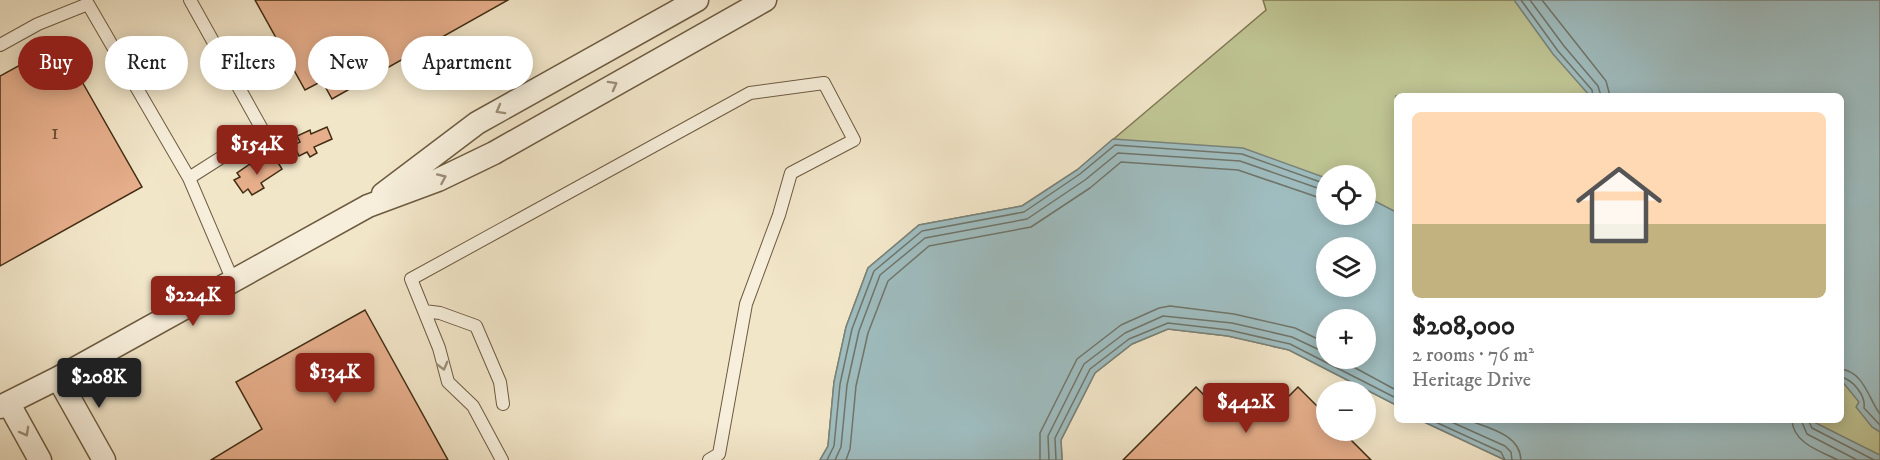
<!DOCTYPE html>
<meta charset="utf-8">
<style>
:root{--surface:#fff;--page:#f6f6f6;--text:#222;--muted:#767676;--accent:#8f2418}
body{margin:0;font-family:"IM FELL DW Pica",serif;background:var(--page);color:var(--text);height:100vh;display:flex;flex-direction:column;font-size:22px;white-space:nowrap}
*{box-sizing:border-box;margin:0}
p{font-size:20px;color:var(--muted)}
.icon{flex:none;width:33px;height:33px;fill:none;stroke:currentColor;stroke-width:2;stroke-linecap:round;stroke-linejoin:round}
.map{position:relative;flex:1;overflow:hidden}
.panel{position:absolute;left:1394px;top:93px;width:450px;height:330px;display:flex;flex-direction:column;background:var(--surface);border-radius:9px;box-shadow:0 3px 15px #0003}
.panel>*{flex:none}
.top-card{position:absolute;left:18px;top:36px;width:570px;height:54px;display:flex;gap:12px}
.fabs{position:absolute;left:1316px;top:165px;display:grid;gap:12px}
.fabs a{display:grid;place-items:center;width:60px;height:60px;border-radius:50%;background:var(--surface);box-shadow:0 3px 15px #0003;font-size:30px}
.price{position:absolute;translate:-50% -51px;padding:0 14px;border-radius:6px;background:var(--accent);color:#fff;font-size:20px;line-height:39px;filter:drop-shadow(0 2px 3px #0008)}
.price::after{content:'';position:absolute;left:50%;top:36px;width:18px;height:14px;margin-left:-9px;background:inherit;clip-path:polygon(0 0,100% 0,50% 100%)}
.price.on{background:#222;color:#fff}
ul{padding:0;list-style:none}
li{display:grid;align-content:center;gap:12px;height:318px;padding:0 18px}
li span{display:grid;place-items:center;height:186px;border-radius:9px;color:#555}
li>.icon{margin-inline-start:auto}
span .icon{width:108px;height:108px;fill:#fffc;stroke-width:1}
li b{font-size:26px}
.pill{padding:0 21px;border-radius:27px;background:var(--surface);box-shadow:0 3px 15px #0003;font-size:21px;line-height:54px}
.pill.on{background:var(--accent);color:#fff}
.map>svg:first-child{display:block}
.green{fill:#bfc493;stroke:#807853;stroke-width:1.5;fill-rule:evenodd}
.water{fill:#9fbdc0;stroke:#79837b;stroke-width:1.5;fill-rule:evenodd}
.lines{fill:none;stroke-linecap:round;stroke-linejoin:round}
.shore{stroke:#70756a;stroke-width:1.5}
.building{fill:#e6ae8b;stroke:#412d13;stroke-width:1.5}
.lane-casing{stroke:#6d5b40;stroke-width:14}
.street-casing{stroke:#6d5b40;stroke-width:25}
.lane{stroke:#f7efdc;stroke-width:12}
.street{stroke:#f7efdc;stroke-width:22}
.oneway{stroke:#9c8e78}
.labels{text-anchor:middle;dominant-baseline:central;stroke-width:4.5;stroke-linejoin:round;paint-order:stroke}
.number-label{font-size:22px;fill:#6a4d31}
</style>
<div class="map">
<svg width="1880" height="460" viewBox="0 0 1880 460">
<rect width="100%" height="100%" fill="#f2e6c9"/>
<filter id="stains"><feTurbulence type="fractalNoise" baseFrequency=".00333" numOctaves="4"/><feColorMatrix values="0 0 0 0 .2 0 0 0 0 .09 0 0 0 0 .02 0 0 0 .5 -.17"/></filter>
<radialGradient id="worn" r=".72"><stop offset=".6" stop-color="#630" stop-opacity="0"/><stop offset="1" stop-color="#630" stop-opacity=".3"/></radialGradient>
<path class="green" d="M1263,0h617v460h-375l-85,-40h420v-324h-444v309l-107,-55 -61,-14 -60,-7 -36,15 -37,29 -34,67 1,20h-242l8,-14 6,-64 12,-55 22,-59 51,-43 103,-19 55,-36 189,-160zM1326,176h39v38h-39zM1326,248h39v38h-39zM1326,320h39v38h-39z"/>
<path class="water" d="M1514,0h366v432l-8,-5 -16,-20 3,-5 -18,-22 -1,-284h-250l-37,-42z
M1113,139l130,9 83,30v36h39v-18l31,16v193l-107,-55 -61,-14 -60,-7 -36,15 -37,29 -34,67 1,20h-242l8,-14 6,-64 12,-55 22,-59 51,-43 103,-19 55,-36zM1326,248h39v38h-39zM1326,320h39v38h-39z
M1420,420h390l70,35v5h-375z"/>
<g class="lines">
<path class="shore" d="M1521,0l37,51 34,39 1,6
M1530,0l34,46 34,40 3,10
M1542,0l64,81 4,15
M1337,358l59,32
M1840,369c24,2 29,31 40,45
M1840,377c13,2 26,19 24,31l16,17
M1431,420l70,32 4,8
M1447,420l58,26 6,6 1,8
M1468,420c20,8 52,14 53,40
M1792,420c1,23 28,31 46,40
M1801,420l6,14 50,26
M1808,420l4,8 62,32
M827,460l7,-14 6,-62 12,-55 22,-58 48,-40 102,-19 56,-38 35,-29 127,9 84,30
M835,460l6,-13 6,-62 12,-54 21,-56 45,-37 102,-19 58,-39 33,-27 122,8 86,30
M846,460l4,-11 6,-63 12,-53 20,-52 41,-35 102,-19 59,-39 31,-26 117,8 88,30
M1040,460v-27l37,-74 44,-34 38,-17 11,-2 64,8 61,14 31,15
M1049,460l-1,-24 36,-72 41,-31 38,-17 69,7 60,14 34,16
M1056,460l-1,-22 35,-69 39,-30 39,-16 61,7 61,14 106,54"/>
</g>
<path class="building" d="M255,0h253l-176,99 -10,-18 -17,9z
M60,43l82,144 -142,79v-190z
M327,127l5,12 -18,8 3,6 -7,4 -3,-5 -8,4 -5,-11 6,-3 -3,-6 13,-6 1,4z
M274,156l8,13 -21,14 3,5 -12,7 -4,-6 -5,4 -9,-13 6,-3 -3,-4 13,-9 4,5z
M365,310l83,150h-237l51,-31 -26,-47z
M1196,387l28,28 48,-2 26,-26 28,28v15h15l30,30h-248z"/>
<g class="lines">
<g class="lane-casing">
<path id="lane" d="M190,0l73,131 -74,47 44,103
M0,45l38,-21 50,-20 101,174
M424,311l16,2 36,13 24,56 3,22
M502,460l-29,-54 -25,-24 -9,-34 -28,-69 339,-186 74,-10 30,57 -63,33 -12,42 -33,89 -27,150 -10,6"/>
</g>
<g class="street-casing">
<path id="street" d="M383,194l94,-71 220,-123
M58,378l46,82
M9,404l31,56
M0,407l58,-29 310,-172 70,-26 56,-27 271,-153"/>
</g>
<use href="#lane" class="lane"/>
<use href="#street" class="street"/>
</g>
<defs><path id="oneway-chevron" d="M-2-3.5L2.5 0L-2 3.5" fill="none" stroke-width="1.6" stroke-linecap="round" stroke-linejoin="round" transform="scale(1.5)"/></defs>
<g class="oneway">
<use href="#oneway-chevron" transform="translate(613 85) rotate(-29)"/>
<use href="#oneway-chevron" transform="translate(500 110) rotate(151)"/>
<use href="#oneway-chevron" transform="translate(442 178) rotate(-24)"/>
<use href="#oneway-chevron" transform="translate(443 366) rotate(75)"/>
<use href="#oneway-chevron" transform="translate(25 432) rotate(61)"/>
</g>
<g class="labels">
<g class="number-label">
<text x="55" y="132">1</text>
</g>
</g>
<rect width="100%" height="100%" filter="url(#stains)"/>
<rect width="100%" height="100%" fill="url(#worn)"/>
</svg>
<div class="fabs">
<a><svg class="icon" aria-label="locate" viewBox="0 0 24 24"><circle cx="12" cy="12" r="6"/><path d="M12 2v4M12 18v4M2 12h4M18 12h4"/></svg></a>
<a><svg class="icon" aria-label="layers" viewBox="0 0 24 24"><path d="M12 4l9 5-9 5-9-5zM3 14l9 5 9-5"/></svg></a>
<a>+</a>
<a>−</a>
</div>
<b class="price" style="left:257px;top:176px">$154K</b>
<b class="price" style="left:193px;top:327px">$224K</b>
<b class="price" style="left:335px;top:404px">$134K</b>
<b class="price on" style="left:99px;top:409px">$208K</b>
<b class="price" style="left:1246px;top:434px">$442K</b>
<div class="top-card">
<a class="pill on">Buy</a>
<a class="pill">Rent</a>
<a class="pill">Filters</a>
<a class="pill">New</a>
<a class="pill">Apartment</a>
</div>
<section class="panel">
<ul>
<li><span style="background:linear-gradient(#ffd9b3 60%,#c2b280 0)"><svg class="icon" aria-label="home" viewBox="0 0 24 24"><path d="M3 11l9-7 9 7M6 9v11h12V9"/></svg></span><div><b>$208,000</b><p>2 rooms · 76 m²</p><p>Heritage Drive</p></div></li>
</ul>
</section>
</div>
